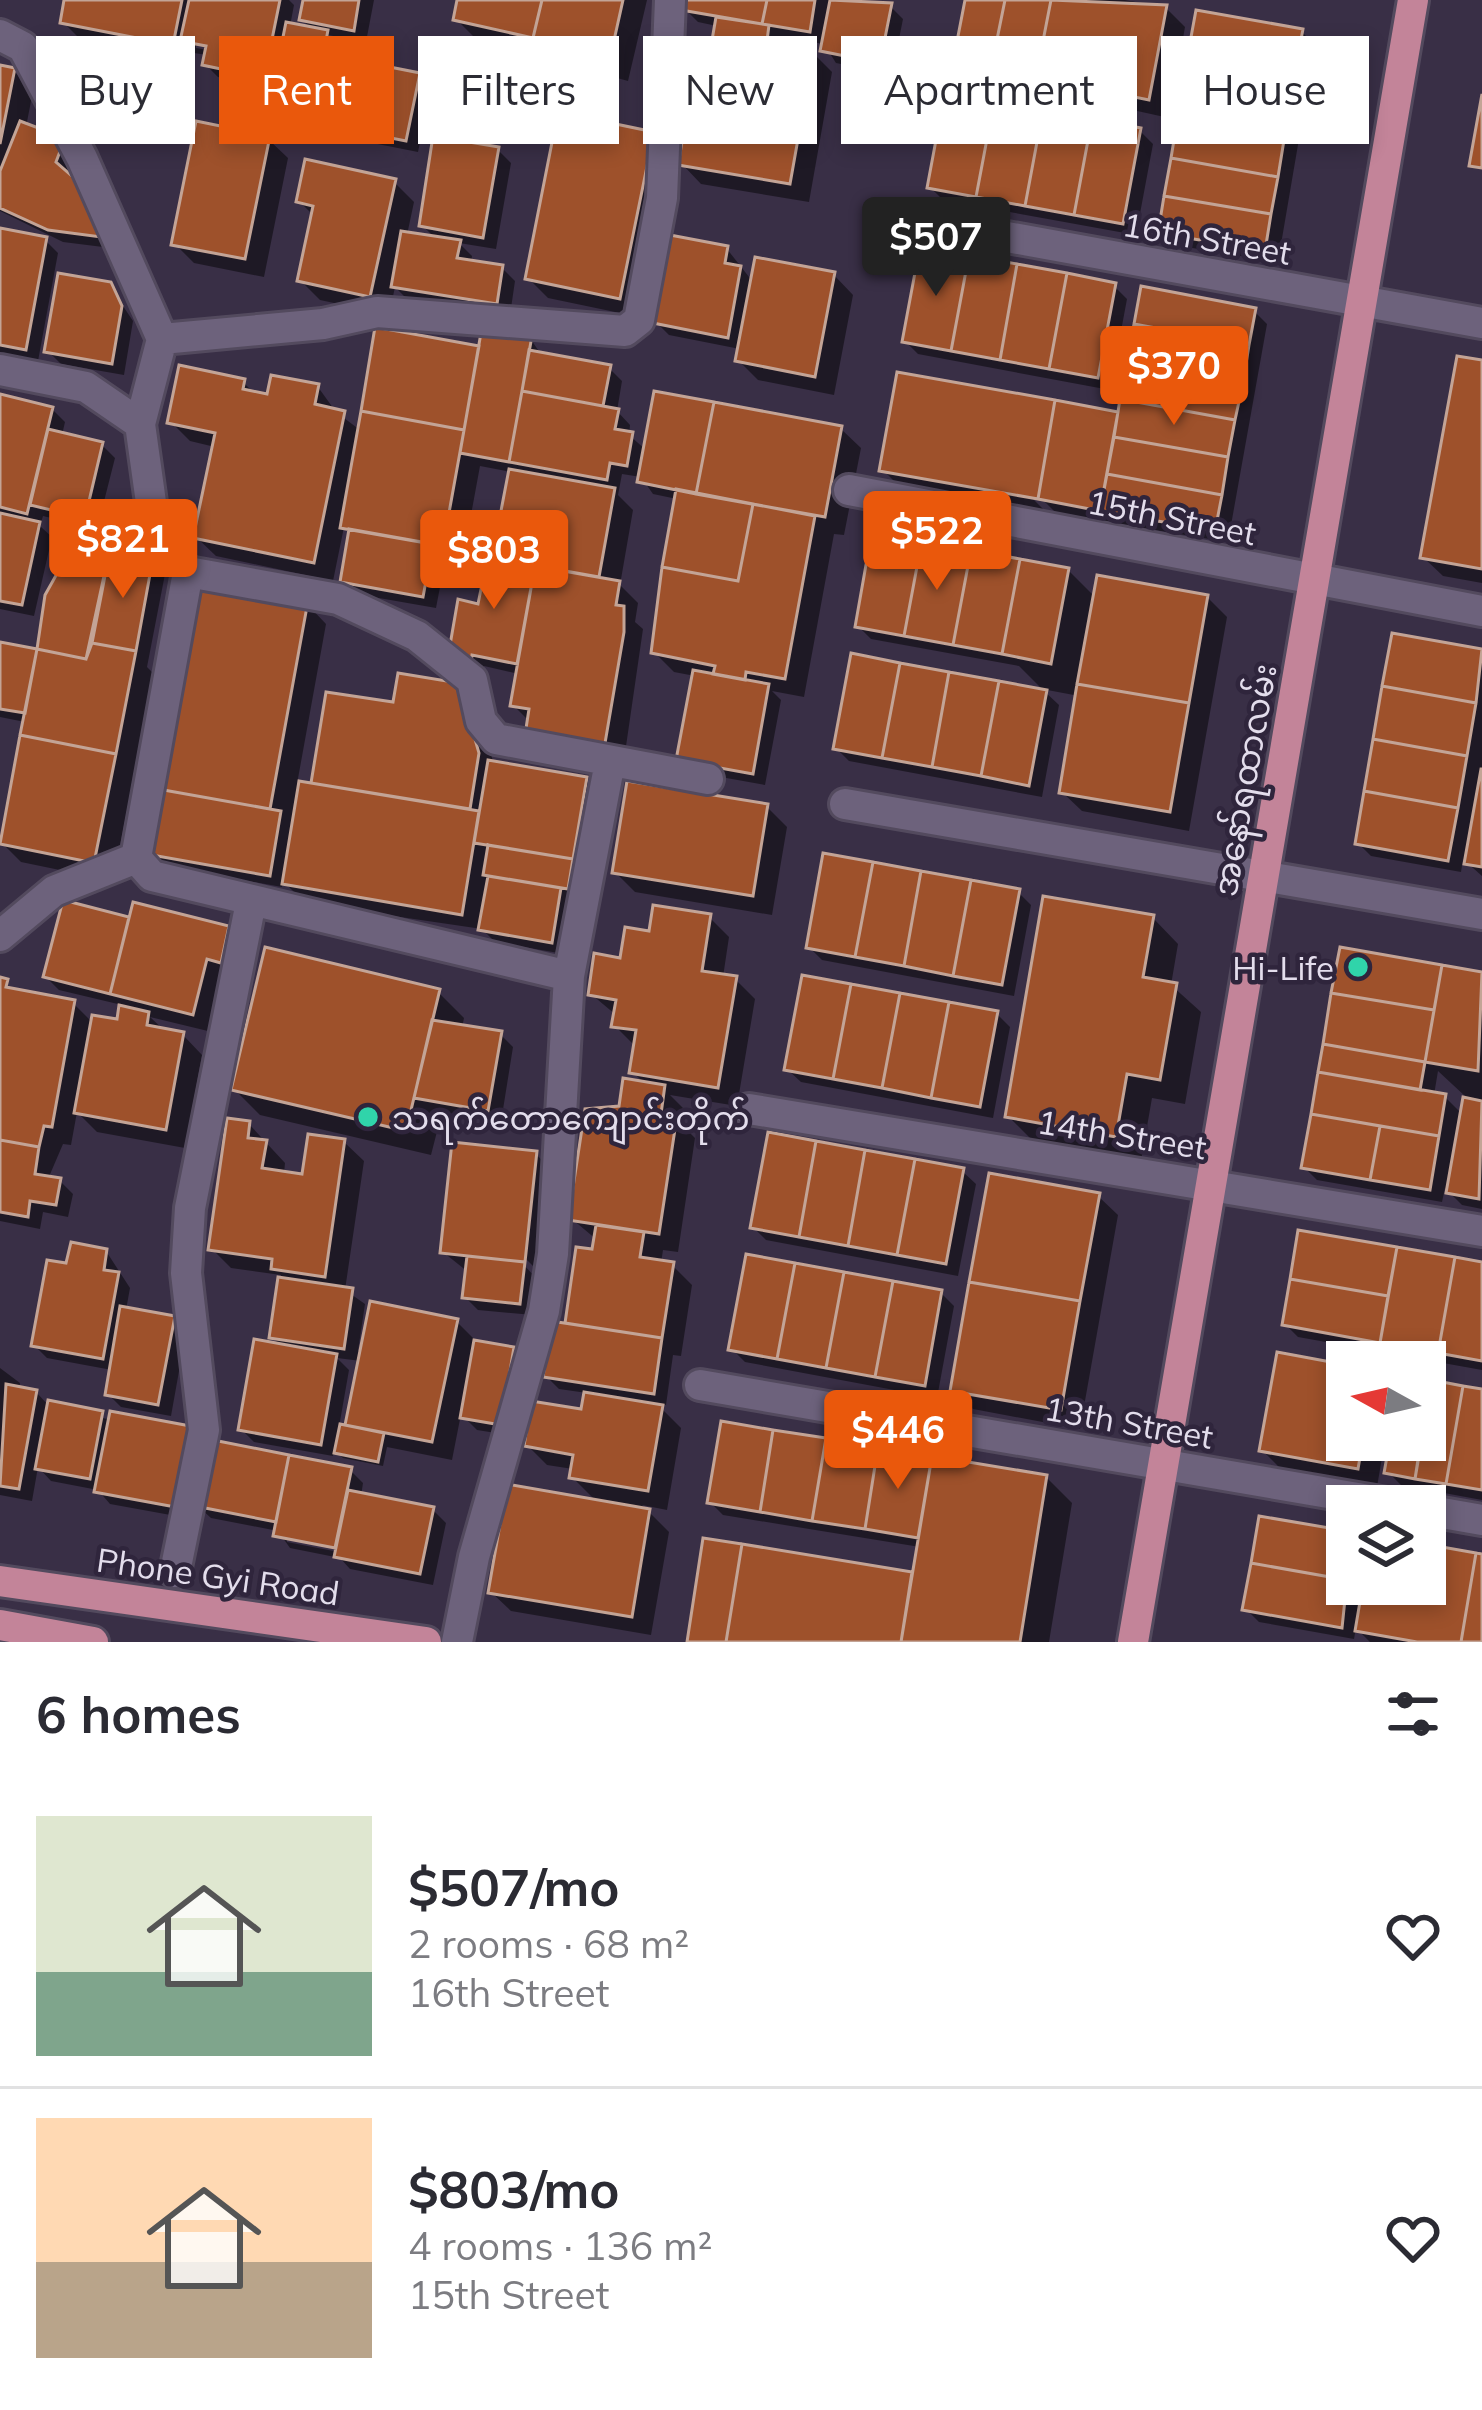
<!DOCTYPE html>
<meta charset="utf-8">
<style>
:root{--surface:#fff;--page:#f7f7f7;--text:#2b2b33;--muted:#7c7c81;--line:#e1e1e2;--accent:#ea580c}
body{margin:0;font-family:Mulish,"Noto Sans Myanmar",sans-serif;background:var(--page);color:var(--text);height:100vh;display:flex;flex-direction:column;font-size:45px;white-space:nowrap}
*{box-sizing:border-box;margin:0}
p{font-size:39px;color:var(--muted)}
.icon{flex:none;width:66px;height:66px;fill:none;stroke:currentColor;stroke-width:2;stroke-linecap:round;stroke-linejoin:round}
.map{position:relative;height:1642px;overflow:hidden}
.drawer{display:flex;flex-direction:column;background:var(--surface);flex:1}
.drawer>*{flex:none}
.banner{position:absolute;left:36px;top:36px;width:1410px;height:108px;display:flex;gap:24px}
.needle{width:78px;rotate:278deg}
.tools{position:absolute;left:1326px;top:1341px;display:grid;gap:24px}
.tools a{display:grid;place-items:center;width:120px;height:120px;border-radius:0px;background:var(--surface);box-shadow:0 6px 18px #0003;font-size:60px}
.price{position:absolute;translate:-50% -102px;padding:0 27px;border-radius:12px;background:var(--accent);color:#fff;font-size:39px;line-height:78px;filter:drop-shadow(0 3px 6px #0008)}
.price::after{content:'';position:absolute;left:50%;top:72px;width:36px;height:27px;margin-left:-18px;background:inherit;clip-path:polygon(0 0,100% 0,50% 100%)}
.price.on{background:#222;color:#fff}
ul{padding:0;list-style:none}
li{display:flex;align-items:center;gap:36px;height:300px;padding:0 36px}
li+li{border-top:3px solid var(--line)}
li span{display:grid;place-items:center;flex:none;width:336px;height:240px;border-radius:0px;color:#555}
li>.icon{margin-inline-start:auto}
span .icon{width:144px;height:144px;fill:#fffc;stroke-width:1}
li b{font-size:51px}
h2{display:flex;justify-content:space-between;align-items:center;height:144px;padding:0 36px;font-size:51px}
.tag{padding:0 42px;border-radius:0px;background:var(--surface);box-shadow:0 6px 18px #0003;font-size:42px;line-height:108px}
.tag.on{background:var(--accent);color:#fff}
.map>svg:first-child{display:block}
.shadow{fill:#0007;fill-rule:evenodd}
.building{fill:#9e512b;stroke:#c3a496;stroke-width:3}
.lines{fill:none;stroke-linecap:round;stroke-linejoin:round}
.minor-casing{stroke:#534a5e;stroke-width:36}
.major-casing{stroke:#534a5e;stroke-width:36}
.minor{stroke:#6d627c;stroke-width:30}
.major{stroke:#c38499;stroke-width:30}
.poi-dot{fill:#30d4aa;stroke:#2f253c;stroke-width:4.5}
.labels{text-anchor:middle;dominant-baseline:central;stroke-width:9;stroke-linejoin:round;paint-order:stroke}
.street-label{font-size:33px;fill:#e3ddec;stroke:#2f253c}
.poi-label{font-size:33px;fill:#e3ddec;stroke:#2f253c;text-anchor:end}
</style>
<div class="map">
<svg width="1482" height="1642" viewBox="0 0 1482 1642">
<rect width="100%" height="100%" fill="#392f46"/>
<path class="shadow" d="M67,0h222l5,5 -4,21 23,4 -11,-10 4,-20h68l-8,42 -38,-7 11,11 -2,13 81,17 13,13 -13,63 -86,-17 -13,-13 1,-7 -32,-6 -13,-13 5,-26 -23,-5 -4,19 -35,-7 -13,-13 2,-9 -13,-2 -1,10 -110,-21 -20,-20zM196,41l24,11 -24,-4z
M460,0h187l-19,81 -152,-42 -20,-20z
M686,0h173l31,6 13,13 -11,55 -56,-11 -12,-19 -48,-8 11,12 25,4 20,20 -23,130 -108,-18 -19,-20 24,-69 11,-69 -19,-4 -13,-13z
M968,0h157l41,8 19,19 -16,91 -200,-44 -13,-13z
M1302,32l13,13 -37,217 -104,-17 -13,-13z
M0,68l14,3 19,20 -7,36 50,26 -8,24 17,17 26,54 -48,-6 -63,-31z
M1140,131l13,13 -17,91 -193,-35 -13,-13z
M653,134l-14,183 -91,-19 -20,-20z
M268,139l20,19 -24,119 -70,-14 -19,-19z
M498,150l13,13 -15,86 -37,-6 13,13 -1,7 31,5 13,13 -5,34 -103,-16 -12,-12 -6,28 -69,-15 -20,-20 14,-64 -15,-15 95,-19 20,20 -7,33 29,4 -14,-14z
M0,231l45,9 13,13 -20,108 -38,-6z
M727,249l26,33 81,-7 19,20 -19,100 -76,-15 -20,-20 2,-11 -71,-14 -13,-13z
M109,285l24,36 -9,54 -63,-11 -13,-13z
M1114,286l13,13 -17,91 -192,-36 -13,-13z
M1254,311l13,13 -39,218 -171,-28 -28,-28 -4,5 25,25 -148,-27 -19,-19 16,-95 221,40z
M530,338l12,18 67,12 13,13 -5,30 13,14 -1,10 17,15 195,-21 20,19 -17,87 -10,-1 -30,163 -32,-6 9,9 -16,85 -72,-13 2,-96 -21,-4 -20,-20 23,-153 -24,-5 -12,-17 -19,-3 -4,21 15,15 -13,75 18,18 -3,19 8,7 -20,138 -93,-45 -17,-17 6,-31 -35,-8 -1,6 -17,-9 18,-73 -9,-9 27,-17 -6,-7 15,-85 -31,-6 -18,98 -17,-3 -9,47 -80,-14 -13,-13 8,-46 -7,-8 -11,54 -117,-25 -20,-19 19,-90 -25,-6 -19,-19 72,-40 13,13 13,3 49,-11 18,25 24,18 121,-80z
M1482,363v220l-39,-7 -20,-19z
M0,397l52,12 13,13 -3,13 40,10 13,13 -18,71 -54,-13 -3,10 12,11 -18,79 -34,-7z
M73,551l37,15 42,-5 13,13 -18,93 7,7 -41,207 -92,-19 -20,-20 24,-120 -25,-5v-72l40,11z
M1068,570l28,28 111,-1 20,20 -38,214 -107,-20 -20,-19 17,-96 -37,-7 17,16 -17,92 -193,-36 -13,-13 209,-56 -26,-26 -148,-27 -13,-13z
M198,584l109,20 19,20 -29,160 16,2 16,-91 66,10 83,1 16,59 91,15 13,13 -34,161 -69,-12 -13,-13 -177,-26 -22,-22 -1,6 -120,-21 -13,-14z
M1395,637l87,15v224l-19,-17 -2,13 -90,-16 -13,-13z
M767,807l20,20 -15,88 -137,-23 -20,-20z
M1018,892l13,13 -17,91 -192,-36 -13,-13z
M65,904l66,17 97,7 20,20 -36,84 -62,-15 15,14 18,4 19,20 -17,93 -88,-16 -20,-20 -6,33 -8,-1 -15,35 12,2 13,13 -5,23 -25,-5 -3,17 -40,-8v-241l17,13 56,10 20,20h26l3,-18 -63,-15 -13,-13z
M709,917l20,20 -6,40 12,2 20,20 -18,107 -67,-11 13,13 -2,16 14,14 -17,114 -15,-2 -2,13 11,2 20,20 -11,71 -8,-1 -7,50 -9,-1 24,24 -14,82 -25,-5 27,27 -18,103 -140,-24 -20,-19 107,-89 -26,-26 1,-8 -26,-4 -20,-20 57,-32 3,-20 -28,-4 -13,-13 28,-48 -6,-6 27,-69 2,-13 -25,-21 50,-110 24,-24 -13,-13 1,-27 -19,-19 1,-11 -25,-21 60,-59z
M1153,918l25,26 -7,41 30,27 -16,92 -33,-6 -11,63 -107,-19 -26,-26z
M1342,950l140,25v234l-20,-4 -17,-17 -3,14 -125,-22 -13,-13zM1438,1071l28,26 -3,18 -18,-18 -11,-2z
M438,992l26,26 -2,10 38,6 13,13 -12,75 -59,-10 -11,43 -171,-40 -26,-26z
M997,1014l13,13 -17,91 -192,-36 -13,-12z
M249,1124l36,39 -1,11 21,3 39,-35 20,19 -19,129 20,14 -7,47 98,-30 20,20 36,9 13,13 -11,73 -37,-6 -16,-16 -9,46 -65,-13 -4,19 -40,-8 -9,-8 -1,6 -79,-14 -13,-13 41,-82 -10,-10 9,-62 -50,-7 -20,-20zM337,1358l24,3 -13,63 6,6 -15,-3 10,-57z
M536,1154l19,20 -11,103 -22,-22v8l16,17 -5,35 -55,-5 -13,-13 3,-25 -25,-20z
M962,1171l14,13 -18,92 -192,-36 -13,-13z
M1098,1196l20,19 -38,214 -107,-20 -20,-19z
M1301,1233l181,32v105l-184,-33 -13,-13z
M106,1251l24,37 -4,22 47,9 13,13 -15,84 -50,-9 -13,-13 4,-24 -65,-12 -13,-13 35,-79z
M941,1293l13,13 -17,92 -192,-36 -13,-13z
M0,1368l20,15 -1,6 17,3 14,15 300,63 13,13 -2,13 72,14 13,13 -13,62 -83,-16 -10,-11 -50,-10 -12,-17 -67,-13 -11,-10 -2,12 -88,-16 -12,-14 -47,-9 -13,-14 -6,34 -32,-6zM287,1536l64,12 -2,6 -62,-12z
M1347,1368v72h38l-8,47 -95,-17 -20,-20z
M1425,1382l57,10v108l-81,-15 -13,-13 5,-32h32z
M723,1424l323,53 26,26 -23,139h-358l220,-67 3,3 6,-31 -197,-32 -13,-13z
M1347,1534v50h78v-37l57,10v85h-112l-14,-14 -2,11 -95,-17 -13,-13z"/>
<path class="building" d="M64,0h118l-9,45 -113,-22z
M189,0h91l-12,59 -24,-5 -4,19 -38,-8 4,-19 -26,-5z
M303,0h56l-5,31 -55,-11z
M457,0h85l-9,38 -80,-18z
M542,0h81l-14,63 -78,-17z
M683,0h84l-5,24 -81,-14z
M767,0h48l-5,32 -48,-8z
M830,0l62,3 -12,60 -60,-12z
M965,0h40l-14,69 -38,-7z
M1005,0h46l-15,77 -45,-8z
M1051,0l116,5 -18,95 -113,-23z
M1196,10l107,19 -7,37 -107,-18z
M716,17l53,8 -2,16 47,8 -24,135 -112,-19 13,-75 12,2z
M286,22l42,8 -14,75 -43,-8z
M1189,48l107,18 -6,37 -107,-19z
M329,55l91,18 -14,68 -91,-18z
M0,65l15,3 -15,76z
M1183,84l107,19 -6,37 -107,-18z
M945,92l49,10 -18,95 -49,-9z
M1482,94v74l-13,-2z
M994,102l49,8 -18,96 -49,-9z
M1043,110l49,9 -18,96 -49,-9z
M558,112l96,20 -34,167 -95,-20z
M1092,119l49,9 -18,96 -49,-9z
M20,121l45,17 -9,24 17,15 28,60 -53,-7 -48,-22v-37z
M196,121l74,15 -25,123 -74,-14z
M1177,122l107,18 -6,37 -107,-19z
M433,136l66,11 -16,91 -64,-12z
M1171,158l107,19 -7,37 -107,-18z
M305,159l91,20 -26,118 -73,-16 16,-75 -17,-4z
M1164,196l107,18 -6,37 -107,-18z
M0,228l47,9 -21,113 -26,-5z
M401,231l60,9 -4,18 46,7 -6,39 -106,-17z
M670,235l58,11 -3,17 16,3 -13,72 -75,-15z
M920,246l49,9 -18,96 -49,-9z
M969,255l48,9 -17,96 -49,-9z
M755,257l80,15 -20,105 -80,-16z
M1017,264l50,9 -18,96 -49,-9z
M58,273l53,9 11,24 -10,58 -68,-12z
M1067,273l49,10 -18,95 -49,-9z
M1141,286l115,22 -7,37 -115,-21z
M1134,324l115,21 -6,38 -116,-22z
M375,327l104,19 -15,84 -103,-19z
M482,327l50,9 -23,126 -49,-9z
M529,350l82,15 -8,41 -81,-15z
M1457,356l25,4v209l-62,-11z
M1127,361l116,22 -8,37 -115,-21z
M179,365l66,14 -2,10 24,5 4,-19 48,9 -4,20 30,7 -31,152 -121,-25 22,-105 -48,-10z
M897,372l158,28 -17,99 -159,-28z
M522,391l97,18 -4,20 18,3 -6,34 -17,-3 -3,17 -98,-18z
M654,391l60,11 -18,92 -59,-12z
M0,394l53,13 -26,107 -27,-7z
M1120,399l115,21 -7,37 -114,-20z
M1055,400l63,12 -18,99 -62,-12z
M714,402l128,24 -17,91 -129,-23z
M361,411l103,19 -21,116 -103,-18z
M48,429l55,13 -18,76 -55,-13z
M1114,437l114,20 -6,38 -115,-21z
M509,469l106,19 -16,89 -107,-19z
M1107,474l115,21 -7,36 -115,-20z
M676,489l77,15 -15,77 -76,-14z
M753,504l62,12 -30,163 -39,-7 -1,8 -32,-6 2,-8 -64,-13 11,-86 76,14z
M0,513l40,9 -18,83 -22,-4z
M349,529l84,15 -10,53 -83,-15z
M872,531l50,9 -18,96 -49,-9z
M922,540l49,10 -18,95 -49,-9z
M72,547l35,15 -21,97 -49,-10 8,-54z
M110,550l43,8 -17,93 -44,-8z
M971,550l49,9 -18,95 -49,-9z
M476,556l59,10 -18,98 -45,-9 -1,7 -22,-11 9,-52 20,5 4,-20 -10,-2z
M1020,559l49,9 -18,96 -49,-10z
M535,566l85,15 -4,24 8,1v26l-20,117 -79,-14 4,-26 -19,-3z
M1097,575l111,20 -19,108 -112,-19z
M196,580l112,21 -38,208 -112,-20z
M1392,633l90,16 -6,54 -94,-17z
M0,642l37,7 -12,64 -25,-4z
M92,643l44,8 -20,103 -96,-19 17,-86 49,10z
M851,653l49,10 -18,95 -49,-9z
M900,663l49,9 -17,95 -50,-9z
M693,670l76,14 -16,90 -77,-14z
M949,672l50,9 -18,95 -49,-9z
M398,673l61,10 20,70 -9,56 -159,-26 15,-91 67,10z
M999,681l48,9 -18,96 -48,-10z
M1077,684l112,19 -19,109 -111,-19z
M1382,686l94,17 -9,53 -94,-17z
M20,735l96,19 -22,109 -94,-19z
M1373,739l94,17 -9,52 -94,-17z
M488,760l99,17 -14,82 -99,-16z
M1481,769h1v98l-18,-3z
M299,781l180,30 -17,104 -180,-31z
M627,781l141,23 -15,92 -141,-23z
M158,789l123,22 -11,65 -124,-22z
M1364,791l94,17 -10,53 -93,-17z
M488,845l85,14 -5,30 -85,-14z
M823,853l50,9 -18,95 -49,-9z
M873,862l48,9 -17,95 -49,-9z
M921,871l50,9 -18,96 -49,-10z
M488,876l73,12 -9,55 -74,-13z
M971,880l49,9 -18,96 -49,-9z
M1043,896l111,19 -11,62 34,6 -17,97 -33,-6 -11,63 -111,-20z
M63,900l66,17 -19,77 -67,-17z
M133,902l96,24 -8,37 -14,-4 -14,56 -83,-21z
M653,905l58,9 -9,57 35,5 -19,112 -89,-15 7,-43 -25,-3 5,-27 -28,-5 6,-42 26,5 5,-31 24,4z
M265,947l175,42 -34,142 -175,-41z
M1340,947l102,18 -8,45 -103,-17z
M1442,965l40,7 -4,99 -53,-9z
M802,975l49,9 -18,95 -49,-9z
M0,977l8,2 -2,8 69,13 -23,127 -8,-1 -5,21 -39,-7z
M851,984l49,9 -18,95 -49,-9z
M900,993l49,9 -18,96 -49,-10z
M1331,993l103,17 -9,52 -102,-18z
M949,1002l49,9 -18,96 -49,-9z
M119,1005l30,7 -2,13 37,7 -18,98 -92,-17 18,-98 25,4z
M432,1020l70,11 -14,80 -74,-13z
M1323,1044l102,18 -5,28 -102,-18z
M1318,1072l128,22 -7,42 -128,-22z
M623,1078l42,7 -4,29 16,2 -18,118 -91,-14 17,-111 34,-3z
M1463,1097l19,4 -3,98 -33,-6z
M1311,1114l69,12 -10,54 -69,-12z
M227,1118l23,3 -2,17 19,2 -5,28 40,6 6,-40 37,5 -20,138 -54,-8 1,-10 -64,-9z
M1380,1126l59,10 -9,54 -60,-10z
M768,1132l48,9 -17,96 -49,-9z
M0,1140l39,7 -4,27 26,4 -5,27 -26,-4 -2,16 -28,-5z
M816,1141l49,9 -17,96 -49,-9z
M452,1142l85,9 -12,111 -85,-9z
M865,1150l50,9 -18,96 -49,-9z
M915,1159l49,9 -18,96 -49,-9z
M989,1173l111,20 -20,108 -111,-19z
M596,1225l48,7 -4,25 34,5 -12,76 -97,-15 11,-76 16,2z
M1298,1230l99,17 -9,49 -98,-17z
M71,1242l36,7 -3,21 15,2 -16,87 -72,-13 16,-86 19,3z
M1397,1247l58,10 -17,96 -58,-10z
M746,1254l49,9 -18,96 -49,-9z
M467,1256l58,6 -5,42 -58,-6z
M1455,1257l27,5v99l-44,-8z
M795,1263l49,9 -18,96 -49,-9z
M844,1272l49,9 -18,96 -49,-9z
M278,1277l75,11 -9,61 -75,-11z
M1290,1279l98,17 -8,47 -98,-18z
M893,1281l49,9 -17,96 -50,-9z
M969,1282l111,19 -19,109 -111,-19z
M370,1301l88,18 -26,123 -87,-17z
M120,1306l55,10 -17,89 -53,-10z
M551,1321l111,17 -8,56 -111,-17z
M254,1339l83,15 -16,91 -83,-15z
M474,1340l40,7 -13,78 -41,-7z
M1277,1352l70,13v75h16l-5,29 -99,-18z
M1432,1380l31,6 -17,98 -31,-5z
M6,1384l31,6 -18,99 -19,-3z
M1463,1386l19,3v101l-36,-6z
M584,1392l79,13 -15,86 -79,-13 4,-23 -49,-9 7,-45 50,8z
M48,1400l55,11 -13,68 -55,-10z
M110,1411l91,17 -15,81 -92,-17z
M721,1421l52,9 -13,82 -53,-9z
M340,1424l44,9 -6,29 -44,-9z
M773,1430l53,8 -14,83 -52,-9z
M826,1438l52,9 -13,82 -53,-8z
M208,1439l81,16 -13,67 -81,-16z
M1390,1440h31l-6,39 -31,-6z
M878,1447l54,9 -14,82 -53,-9z
M289,1455l63,12 -17,81 -62,-12z
M932,1456l115,19 -27,167h-119z
M507,1484l143,25 -18,108 -144,-24z
M348,1490l86,17 -14,67 -86,-17z
M1259,1516l88,15v49l-96,-17z
M703,1538l39,6 -16,98h-39z
M742,1544l170,28 -11,70h-175z
M1425,1544l51,9 -15,89h-44l-62,-11 8,-47h62z
M1476,1553l6,1v88h-21z
M1251,1563l96,17 -5,48 -100,-18z"/>
<g class="lines">
<g class="minor-casing">
<path id="minor" d="M0,35l23,12 59,111 80,181 -22,85 15,107 33,41 -52,286 16,18 417,100
M919,221l563,102
M162,339l161,-15 54,-12 248,19 14,-11 23,-122 8,-198
M0,370l86,17 54,37
M849,490l633,121
M188,572l150,27 79,37 55,44 9,41 15,18 212,40
M845,804l637,110
M0,936l54,-45 82,-33
M749,1109l733,122
M700,1385l704,121
M1425,1510l57,10
M175,1572l29,-142 -18,-157 4,-65 61,-306
M457,1642l17,-85 70,-246 9,-57 16,-278 41,-214"/>
</g>
<g class="major-casing">
<path id="major" d="M0,1581l426,61
M0,1625l93,17
M1133,1642l280,-1642"/>
</g>
<use href="#minor" class="minor"/>
<use href="#major" class="major"/>
</g>
<g class="poi-dot">
<circle cx="1358" cy="967" r="12"/>
<circle cx="368" cy="1117" r="12"/>
</g>
<g class="labels">
<g class="street-label">
<text transform="translate(1207 238) rotate(10)">16th Street</text>
<text transform="translate(1172 517) rotate(11)">15th Street</text>
<text transform="translate(1244 780) rotate(-80)">အနော်ရထာလမ်း</text>
<text transform="translate(1122 1134) rotate(9)">14th Street</text>
<text transform="translate(1129 1422) rotate(10)">13th Street</text>
<text transform="translate(218 1576) rotate(8)">Phone Gyi Road</text>
</g>
<g class="poi-label">
<text x="1334" y="967">Hi-Life</text>
<text x="392" y="1117" text-anchor="start">သရက်တောကျောင်းတိုက်</text>
</g>
</g>
</svg>
<div class="tools">
<a><svg class="needle" viewBox="-14 -14 28 28"><path d="M0-13l5 13h-10z" fill="#e53935"/><path d="M0 13l5-13h-10z" fill="#7c7c81"/></svg></a>
<a><svg class="icon" aria-label="layers" viewBox="0 0 24 24"><path d="M12 4l9 5-9 5-9-5zM3 14l9 5 9-5"/></svg></a>
</div>
<b class="price on" style="left:936px;top:299px">$507</b>
<b class="price" style="left:1174px;top:428px">$370</b>
<b class="price" style="left:937px;top:593px">$522</b>
<b class="price" style="left:123px;top:601px">$821</b>
<b class="price" style="left:494px;top:612px">$803</b>
<b class="price" style="left:898px;top:1492px">$446</b>
<div class="banner">
<a class="tag">Buy</a>
<a class="tag on">Rent</a>
<a class="tag">Filters</a>
<a class="tag">New</a>
<a class="tag">Apartment</a>
<a class="tag">House</a>
</div>
</div>
<section class="drawer">
<h2>6 homes<svg class="icon" aria-label="filters" viewBox="0 0 24 24"><path d="M4 7h16M4 17h16"/><circle cx="9" cy="7" r="2"/><circle cx="15" cy="17" r="2"/></svg></h2>
<ul>
<li><span style="background:linear-gradient(#dfe7d0 65%,#7fa58c 0)"><svg class="icon" aria-label="home" viewBox="0 0 24 24"><path d="M3 11l9-7 9 7M6 9v11h12V9"/></svg></span><div><b>$507/mo</b><p>2 rooms · 68 m²</p><p>16th Street</p></div><svg class="icon" aria-label="heart" viewBox="0 0 24 24"><path d="M12 20l-8-8c-3-5 5-10 8-4 3-6 11-1 8 4z"/></svg></li>
<li><span style="background:linear-gradient(#ffd9b3 60%,#b9a48a 0)"><svg class="icon" aria-label="home" viewBox="0 0 24 24"><path d="M3 11l9-7 9 7M6 9v11h12V9"/></svg></span><div><b>$803/mo</b><p>4 rooms · 136 m²</p><p>15th Street</p></div><svg class="icon" aria-label="heart" viewBox="0 0 24 24"><path d="M12 20l-8-8c-3-5 5-10 8-4 3-6 11-1 8 4z"/></svg></li>
</ul>
</section>
